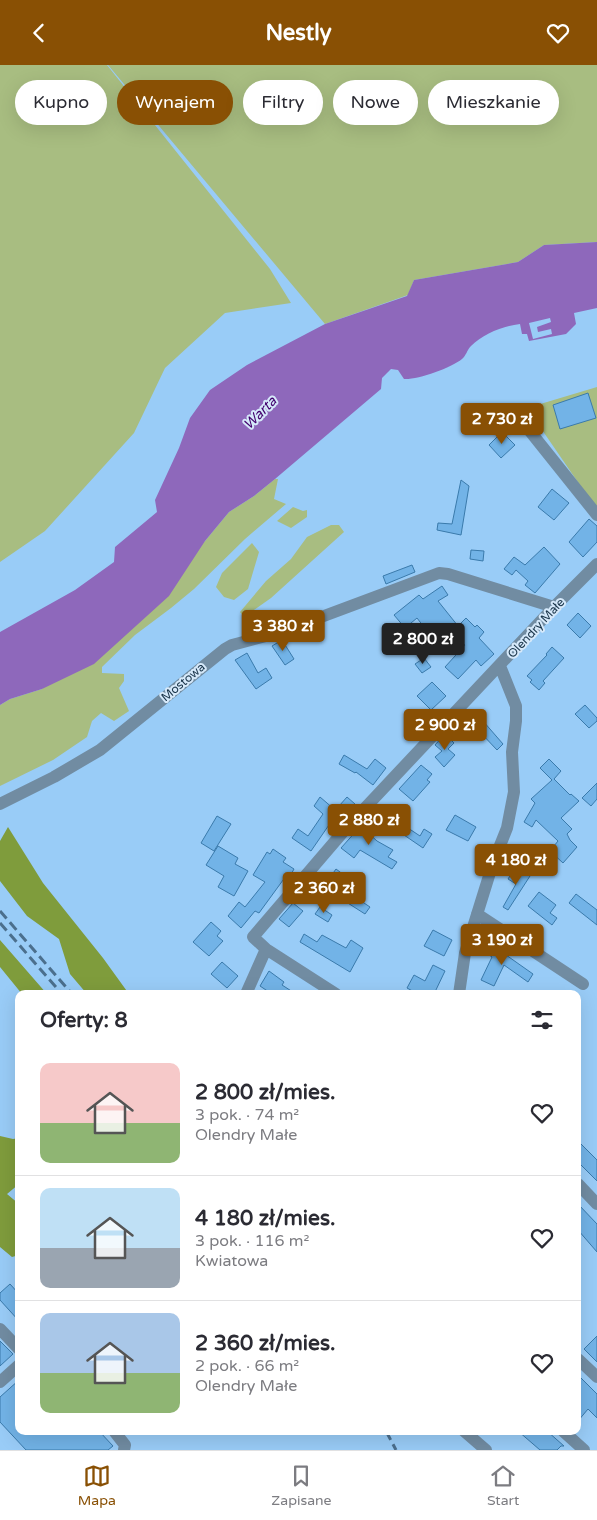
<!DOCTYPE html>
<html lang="pl">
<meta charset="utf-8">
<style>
:root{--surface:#fff;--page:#f7f7f7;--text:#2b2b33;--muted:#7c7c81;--line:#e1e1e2;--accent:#895004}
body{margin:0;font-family:"Varela Round",sans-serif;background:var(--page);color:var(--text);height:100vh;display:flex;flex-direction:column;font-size:19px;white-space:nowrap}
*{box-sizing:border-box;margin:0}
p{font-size:16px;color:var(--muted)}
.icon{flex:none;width:28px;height:28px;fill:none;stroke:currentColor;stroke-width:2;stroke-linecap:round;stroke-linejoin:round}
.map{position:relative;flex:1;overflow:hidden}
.drawer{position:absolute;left:15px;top:925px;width:566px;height:445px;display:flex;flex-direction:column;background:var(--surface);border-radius:10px;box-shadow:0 5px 20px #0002}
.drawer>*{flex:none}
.top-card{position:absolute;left:15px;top:15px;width:568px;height:45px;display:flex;gap:10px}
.price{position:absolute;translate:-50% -42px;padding:0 11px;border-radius:5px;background:var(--accent);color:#fff;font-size:16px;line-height:32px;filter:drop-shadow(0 1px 2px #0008)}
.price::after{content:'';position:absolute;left:50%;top:30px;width:15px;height:11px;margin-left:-8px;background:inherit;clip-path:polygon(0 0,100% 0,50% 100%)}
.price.current{background:#222;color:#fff}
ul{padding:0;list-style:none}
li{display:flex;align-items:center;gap:15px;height:125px;padding:0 25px}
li+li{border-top:1px solid var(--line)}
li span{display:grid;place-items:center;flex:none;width:140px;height:100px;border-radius:10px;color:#555}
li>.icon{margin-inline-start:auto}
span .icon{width:60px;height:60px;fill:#fffc;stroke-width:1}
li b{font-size:21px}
h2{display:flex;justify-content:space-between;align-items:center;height:60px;padding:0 25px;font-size:21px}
.tag{padding:0 18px;border-radius:22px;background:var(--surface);box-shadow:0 5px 20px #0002;font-size:18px;line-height:45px}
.tag.current{background:var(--accent);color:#fff}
header{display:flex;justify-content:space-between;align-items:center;height:65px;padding:0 25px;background:var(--accent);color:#fff;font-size:22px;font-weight:700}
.dock{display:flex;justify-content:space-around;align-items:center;height:70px;border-top:1px solid var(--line);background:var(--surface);font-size:14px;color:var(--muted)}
.dock a{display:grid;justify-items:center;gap:2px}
.dock .current{color:var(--accent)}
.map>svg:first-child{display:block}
.green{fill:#a8bd81}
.forest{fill:#7f9c3c}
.water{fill:#8e68bb}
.pier{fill:#99ccf7}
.building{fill:#72b3e7;stroke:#3a7aab}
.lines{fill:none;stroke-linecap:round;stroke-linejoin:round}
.minor{stroke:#718ca2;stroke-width:12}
.rail{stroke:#4b6f8d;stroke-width:3;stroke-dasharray:10 5;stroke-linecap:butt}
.labels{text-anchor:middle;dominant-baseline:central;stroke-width:4;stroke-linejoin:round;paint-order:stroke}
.street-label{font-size:12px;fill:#173247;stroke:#d6e9fa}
.water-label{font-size:14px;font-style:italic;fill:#42016d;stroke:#d6e9fa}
</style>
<header><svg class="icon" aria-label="back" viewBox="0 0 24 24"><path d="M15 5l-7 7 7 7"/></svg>Nestly<svg class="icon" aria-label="heart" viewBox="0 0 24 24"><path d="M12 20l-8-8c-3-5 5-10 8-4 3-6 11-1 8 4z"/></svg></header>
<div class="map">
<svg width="597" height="1385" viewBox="0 0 597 1385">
<rect width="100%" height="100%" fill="#99ccf7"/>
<path class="green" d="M0,0h107l163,204 21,34 -66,10 -60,55 -31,65 -89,98 -45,31z
M108,0h489v177l-53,3 -26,17 -104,18 -6,15 -83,29z
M597,322v123l-70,-102z
M275,414h3l-4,20 12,5 -41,35 -51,50 -23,19 -36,27 -33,32v6l22,1v7l-5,7 10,23 -15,10 -13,-8 -9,8 -5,16 -34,23 -53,26v-81l10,-6 32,-10 163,-148 24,-29 25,-16z
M293,442l10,4 4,-1v7l-16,11 -14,-7z
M331,460h8l5,7 -73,66 -27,19 -4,-5 26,-31 25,-22 16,-22z
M252,478l7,9 -11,37 -14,11 -10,-3 -8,-10 6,-14z"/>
<path class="forest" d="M8,762l35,56 60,75 26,36h-42l-17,-20 -11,-35 -32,-23 -27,-35v-40z
M0,875l47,54h-25l-22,-27z
M0,1071l13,3 6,-1v46l-12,10 12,10v51l-7,2 -12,-10z"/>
<path class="water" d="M597,177v66l-23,5 2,11 -10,10 -37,7 -2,-7h-5l-2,-10c-17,2 -37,10 -49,22 -4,4 -5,10 -9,13 -11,9 -45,21 -58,20l-6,-9 -7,-1 -9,9 -1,11 -106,90 -21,17 -25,16 -24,29 -36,55 -75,68 -52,25 -32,10 -10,6v-73l75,-42 39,-28 1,-15 42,-35 -2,-12 24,-52 11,-30 20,-28 37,-25 78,-41 82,-28 7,-16 104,-18 26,-17z"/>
<path class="pier" d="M550,253l1,4 -14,5 1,5 13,-3 1,5 -19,5 -4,-16z"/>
<path class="building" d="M588,328l8,25 -36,11 -7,-24z
M502,367l13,13 -14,13 -12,-13z
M461,415l8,6 -8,49 -24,-5 1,-7 14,1z
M552,424l17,14 -15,17 -16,-13z
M589,454l8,7v16l-14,15 -14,-15z
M544,482l16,17 -25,29 -10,-8 3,-4 -12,-11 -4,5 -8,-6 10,-12 11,8z
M471,485l13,1 -1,10 -13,-2z
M412,500l3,7 -29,12 -3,-8z
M442,521l6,9 -10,6 20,25 8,-8 9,9 2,-2 7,7 -5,6 15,16 -13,12 -5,-6 -18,19 -13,-12 20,-22 -13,-13 -1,-2 -6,5 -3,-5 -21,16 -5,-6 11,-9 -10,-13 -12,10 -11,-13 25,-20 4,4z
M578,548l13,13 -11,12 -13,-13z
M282,575l12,19 -9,6 -13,-19z
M552,582l12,11 -21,23 2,2 -6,7 -9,-8 2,-2 -5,-4 20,-21 -1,-1z
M247,588l11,20 8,-5 6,10 -16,11 -21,-29z
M424,593l7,9 -9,6 -7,-9z
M432,617l14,14 -15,14 -14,-14z
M585,640l12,13v3l-8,7 -14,-14z
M466,652l10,10 7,-6 20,23 -6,6 -17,-18 -9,7 -13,-15z
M445,669l9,9 -6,6 7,6 -11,12 -9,-10 7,-6 -7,-6z
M344,690l23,14 8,-10 11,9 -13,17 -17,-13 -1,1 -16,-9z
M549,694l12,12 -7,8 16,16 1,-1 8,7 -18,17 11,11 -5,5 3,6 7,7 -14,16 -13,-12 8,-10 -22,-21 -4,7 -8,-5 11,-19 -4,-4 21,-19 -12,-12z
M421,700l11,9 -5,6 3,2 -17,19 -14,-12z
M597,718v16l-6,7 -9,-8z
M320,732l21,18 -7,9 -3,-2 -20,29 -19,-13 6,-9 10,7 15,-22 -9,-8z
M347,732l8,7 -7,9 -9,-7z
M378,745l18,11 -5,8 -18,-11z
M455,750l21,12 -8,14 -22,-11z
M217,751l14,8 -17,27 -13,-8z
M366,755l7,6 -6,6 10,9 16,9 -5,7 9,5 -5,7 -32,-19 -6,8 -13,-10z
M408,763l12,8 4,-7 8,5 -9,14 -19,-13z
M218,781l20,12 -3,6 13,7 -14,25 -16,-9 6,-11 -18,-11z
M273,784l13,9 -3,4 11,7 -5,9 -3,-2 -27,37 -4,-2 -14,17 -13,-12 11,-14 6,5 20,-25 -12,-7 14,-23 3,2z
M516,802l14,9 -22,34 -5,-3 13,-23 -8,-5z
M336,804l8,6 -7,10 33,22 -5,7 -36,-23 2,-5 -5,-3z
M539,827l17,13 -6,8 7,5 -5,7 -24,-19z
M576,829l21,16v15l-28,-22z
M293,838l10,8 -14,16 -10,-8z
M320,842l12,8 -4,7 -13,-8z
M211,857l10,9 -4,5 6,5 -14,15 -16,-14z
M433,865l19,10 -8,16 -20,-10z
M304,869l13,8 5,-7 24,13 5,-8 12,8 -13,24 -50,-30z
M489,878l44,31 -5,8 -24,-17 -10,21 -13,-6 11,-23 -8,-6z
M222,897l16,14 -11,12 -16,-14z
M433,900l12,6 -11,23h-16l-11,-6 7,-13 11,6z
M269,906l15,11 -2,3 14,9h-24l-12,-8z
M578,1076l19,19v21l-19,-19z
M578,1139l19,20v28l-19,-22z
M10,1219l9,10v27l-19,-21v-7z
M597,1271v26l-13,-13z
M0,1276l13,13 -13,12z
M578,1310l19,19v24l-9,-9 -10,12z
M19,1315v51h80l14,15 -5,4h-82l-26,-28v-25z
M518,1366h29l17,15h-3l-4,4h-17z"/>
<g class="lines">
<path class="minor" d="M529,365l68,85
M0,739l54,-27 46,-27 125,-101 7,-4 49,-13 158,-59 9,1 106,33
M477,849l106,70
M246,929l20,-45
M336,929l-70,-45 -13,-12 96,-112 205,-218 43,-43
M459,929l6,-41 28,-90 14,-35 7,-36 -2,-40 4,-31v-15l-16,-40
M578,1119l19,20
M0,1264l19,20
M578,1294l19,18
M0,1317l19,-17
M114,1366l11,14 -1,5
M464,1366l22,19
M563,1366l21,19"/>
<path class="rail" d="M0,846l72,83
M0,858l62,71
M386,1366l10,19"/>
</g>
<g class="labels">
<g class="street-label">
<text transform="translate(536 563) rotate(-47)">Olendry Małe</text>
<text transform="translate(183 617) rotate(-40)">Mostowa</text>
</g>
<g class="water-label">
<text transform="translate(260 348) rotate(-45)">Warta</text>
</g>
</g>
</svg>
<b class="price" style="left:502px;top:380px">2 730 zł</b>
<b class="price" style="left:283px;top:587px">3 380 zł</b>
<b class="price current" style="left:423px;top:600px">2 800 zł</b>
<b class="price" style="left:445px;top:686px">2 900 zł</b>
<b class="price" style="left:369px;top:781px">2 880 zł</b>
<b class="price" style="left:516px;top:821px">4 180 zł</b>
<b class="price" style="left:324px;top:849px">2 360 zł</b>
<b class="price" style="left:502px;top:901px">3 190 zł</b>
<div class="top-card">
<a class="tag">Kupno</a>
<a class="tag current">Wynajem</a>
<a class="tag">Filtry</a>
<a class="tag">Nowe</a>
<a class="tag">Mieszkanie</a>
</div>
<section class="drawer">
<h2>Oferty: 8<svg class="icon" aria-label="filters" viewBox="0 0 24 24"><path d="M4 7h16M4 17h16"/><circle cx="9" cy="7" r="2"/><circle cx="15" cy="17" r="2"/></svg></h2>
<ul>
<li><span style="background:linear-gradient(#f6c9c9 60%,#8fb573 0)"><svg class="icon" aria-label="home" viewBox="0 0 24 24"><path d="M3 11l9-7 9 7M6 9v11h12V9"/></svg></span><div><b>2 800 zł/mies.</b><p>3 pok. · 74 m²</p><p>Olendry Małe</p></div><svg class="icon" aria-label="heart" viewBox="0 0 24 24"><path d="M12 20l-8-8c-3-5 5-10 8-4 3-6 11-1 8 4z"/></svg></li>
<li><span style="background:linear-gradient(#bfe0f5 60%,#9aa5b1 0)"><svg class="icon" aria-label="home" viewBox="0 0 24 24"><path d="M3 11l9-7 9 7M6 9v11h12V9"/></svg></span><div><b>4 180 zł/mies.</b><p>3 pok. · 116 m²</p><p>Kwiatowa</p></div><svg class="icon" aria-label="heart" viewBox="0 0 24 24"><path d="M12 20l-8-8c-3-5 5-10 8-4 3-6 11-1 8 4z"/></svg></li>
<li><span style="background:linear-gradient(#a9c7e8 60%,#8fb573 0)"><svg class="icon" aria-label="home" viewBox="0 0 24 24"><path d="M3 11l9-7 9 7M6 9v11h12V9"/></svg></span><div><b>2 360 zł/mies.</b><p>2 pok. · 66 m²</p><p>Olendry Małe</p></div><svg class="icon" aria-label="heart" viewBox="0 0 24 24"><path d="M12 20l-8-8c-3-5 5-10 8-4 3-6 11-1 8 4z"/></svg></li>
</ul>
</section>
</div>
<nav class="dock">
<a class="current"><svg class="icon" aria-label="map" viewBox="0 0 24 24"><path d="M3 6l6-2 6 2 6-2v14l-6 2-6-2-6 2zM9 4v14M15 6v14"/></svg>Mapa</a>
<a><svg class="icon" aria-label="saved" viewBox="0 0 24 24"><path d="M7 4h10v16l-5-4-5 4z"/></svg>Zapisane</a>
<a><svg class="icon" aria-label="home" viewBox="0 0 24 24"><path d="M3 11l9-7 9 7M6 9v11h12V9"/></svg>Start</a>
</nav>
